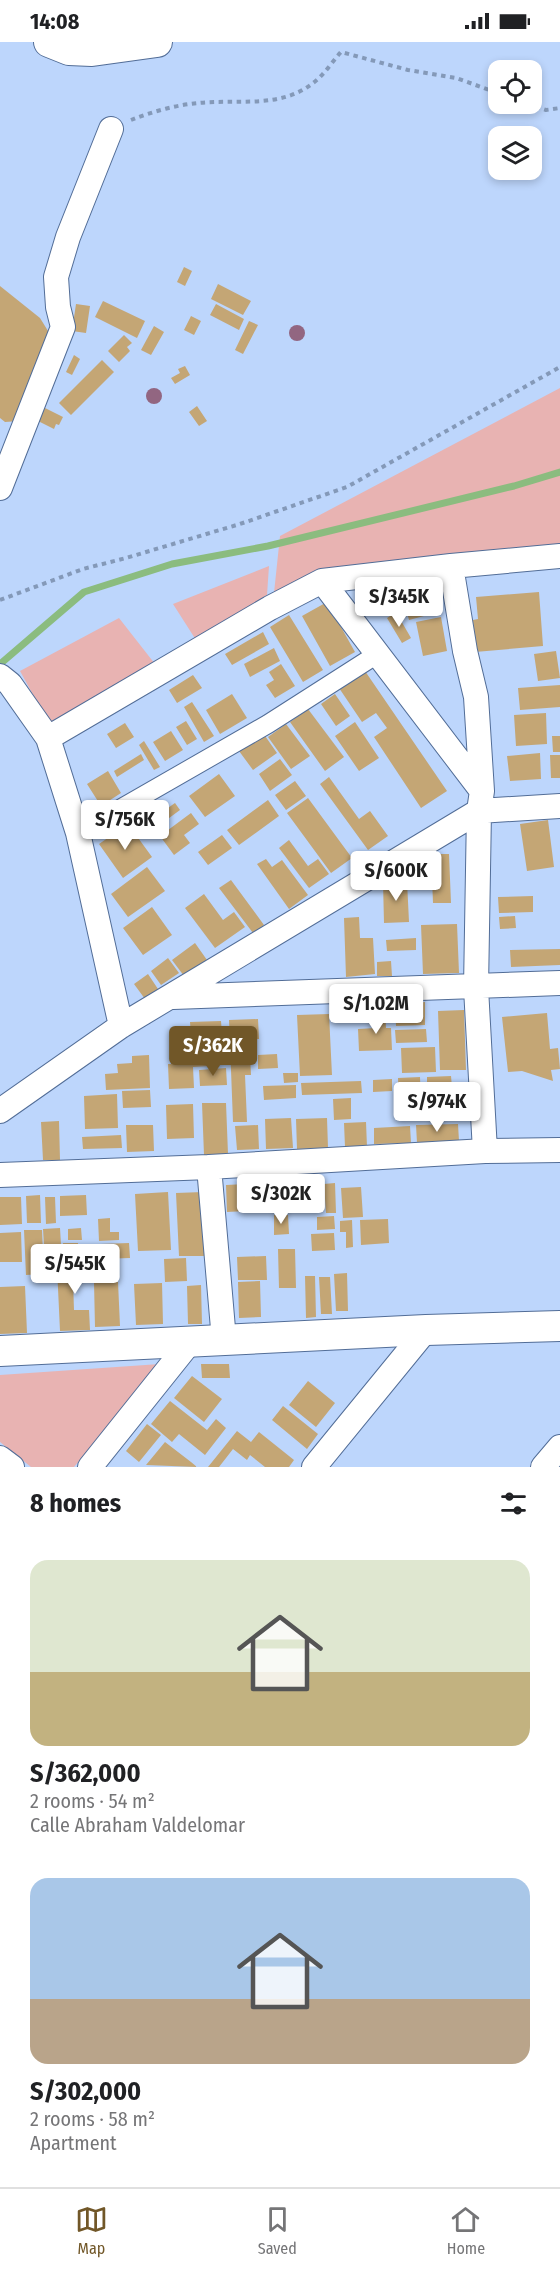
<!DOCTYPE html>
<meta charset="utf-8">
<style>
:root{--surface:#fff;--page:#f2f2f2;--text:#202124;--muted:#757577;--line:#e0e0e0;--accent:#715728}
body{margin:0;font-family:"Fira Sans Condensed",sans-serif;background:var(--page);color:var(--text);height:100vh;display:flex;flex-direction:column;font-size:22px;white-space:nowrap}
*{box-sizing:border-box;margin:0}
p{font-size:20px;color:var(--muted)}
.icon{flex:none;width:33px;height:33px;fill:none;stroke:currentColor;stroke-width:2;stroke-linecap:round;stroke-linejoin:round}
.map{position:relative;height:1425px;overflow:hidden}
.drawer{display:flex;flex-direction:column;background:var(--surface);flex:1}
.drawer>*{flex:none}
.fabs{position:absolute;left:488px;top:18px;display:grid;gap:12px}
.fabs a{display:grid;place-items:center;width:54px;height:54px;border-radius:12px;background:var(--surface);box-shadow:0 3px 9px #0003;font-size:30px}
.price{position:absolute;translate:-50% -51px;padding:0 14px;border-radius:6px;background:#fff;color:#222;font-size:20px;line-height:39px;filter:drop-shadow(0 2px 3px #0008)}
.price::after{content:'';position:absolute;left:50%;top:36px;width:18px;height:14px;margin-left:-9px;background:inherit;clip-path:polygon(0 0,100% 0,50% 100%)}
.price.current{background:var(--accent);color:#fff}
ul{padding:0;list-style:none}
li{display:grid;align-content:center;gap:12px;height:318px;padding:0 30px}
li span{display:grid;place-items:center;height:186px;border-radius:18px;color:#555}
li>.icon{margin-inline-start:auto}
span .icon{width:108px;height:108px;fill:#fffc;stroke-width:1}
li b{font-size:26px}
h2{display:flex;justify-content:space-between;align-items:center;height:72px;padding:0 30px;font-size:26px}
.status{display:flex;justify-content:space-between;align-items:center;height:42px;padding:0 30px;background:var(--surface);direction:ltr}
.status svg{height:16px;fill:currentColor}
.tabs{display:flex;justify-content:space-around;align-items:center;height:84px;border-top:2px solid var(--line);background:var(--surface);font-size:16px;color:var(--muted)}
.tabs a{display:grid;justify-items:center;gap:3px}
.tabs .current{color:var(--accent)}
.map>svg:first-child{display:block}
.green{fill:#e8b3b2}
.lines{fill:none;stroke-linecap:round;stroke-linejoin:round}
.stream{stroke:#8bbc7f;stroke-width:7}
.building{fill:#c4a675}
.pedestrian-casing{stroke:#526d97;stroke-width:20}
.minor-casing{stroke:#526d97;stroke-width:26}
.tertiary-casing{stroke:#526d97;stroke-width:32}
.path{stroke:#8499b8;stroke-width:4;stroke-dasharray:4.5 4.5;stroke-linecap:butt}
.pedestrian{stroke:#fff;stroke-width:18}
.minor{stroke:#fff;stroke-width:24}
.tertiary{stroke:#fff;stroke-width:30}
.tree{fill:#926681}
</style>
<div class="status"><b>14:08</b><svg viewBox="0 0 49 12"><path d="M0 12V9h3v3zM5 12V6h3v6zM10 12V3h3v9zM15 12V0h3v12zM26 1h20v11H26zM47 4h2v5h-2z"/></svg></div>
<div class="map">
<svg width="560" height="1425" viewBox="0 0 560 1425">
<rect width="100%" height="100%" fill="#bdd6fc"/>
<path class="green" d="M560,346v159l-286,46 6,-57z
M269,524l-2,29 -71,45 -23,-36z
M119,576l36,46 -106,60 -29,-53z
M160,1322l-86,103h-43l-31,-25v-67z"/>
<g class="lines">
<path class="stream" d="M0,622l84,-72 88,-28 96,-18 246,-60 46,-14"/>
</g>
<path class="building" d="M184,225l8,4 -7,15 -8,-4z
M218,242l33,17 -8,14 -32,-16z
M0,244l40,32 13,21 -34,82 -14,1 -5,-4z
M103,259l42,20 -8,17 -42,-21z
M76,262l14,2 -4,27 -14,-2z
M216,262l28,15 -5,11 -29,-15z
M191,274l10,5 -7,14 -10,-5z
M249,279l9,4 -15,29 -8,-4z
M154,284l10,6 -13,23 -10,-5z
M124,293l8,8 -5,4 3,4 -11,11 -11,-11z
M74,313l6,4 -8,16 -6,-3z
M102,318l12,12 -43,43 -12,-12z
M185,324l5,9 -15,9 -4,-6 9,-5 -2,-4z
M197,364l10,15 -8,5 -10,-14z
M43,365l20,10 -4,8 -3,-1 -2,5 -18,-9z
M431,541l8,29 -30,8 -5,-18 13,-3 -3,-12z
M539,550l4,54 -68,6 -2,-32 5,-1 -2,-22z
M327,560l28,50 -25,14 -28,-50z
M396,570l15,26 -9,5 -15,-25z
M289,573l34,55 -20,12 -33,-55z
M441,575l6,34 -24,5 -7,-34z
M263,590l6,12 -37,21 -7,-11z
M274,606l6,13 -30,16 -6,-13z
M556,609l4,27 -22,3 -4,-27z
M281,622l14,22 -20,12 -9,-13 8,-5 -5,-8z
M365,629l82,120 -26,17 -47,-71 13,-9 -11,-15 -14,9 -23,-34z
M193,633l9,13 -25,15 -8,-13z
M560,643v22l-40,3 -2,-22z
M232,652l15,24 -27,16 -14,-24z
M335,652l15,22 -14,10 -15,-22z
M192,660l22,34 -10,6 -20,-35z
M308,667l36,48 -19,14 -35,-49z
M546,671l1,31 -31,2 -2,-31z
M186,679l11,18 -10,6 -11,-18z
M355,680l24,36 -20,13 -24,-35z
M125,681l9,14 -18,11 -9,-14z
M286,682l24,32 -19,13 -23,-32z
M171,689l12,19 -18,11 -12,-19z
M263,691l14,20 -24,17 -14,-19z
M552,694h8v16h-7z
M144,699l16,26 -6,3 -15,-25z
M540,711l1,26 -31,2 -3,-25z
M141,712l3,6 -27,17 -3,-6z
M550,713h10v23h-9z
M280,717l12,16 -22,16 -11,-17z
M108,729l13,22 -20,13 -14,-22z
M219,732l16,22 -30,21 -16,-21z
M329,735l30,42 11,-8 18,25 -20,14 -48,-66z
M295,739l11,15 -20,14 -11,-15z
M308,756l44,60 -21,15 -44,-60z
M268,758l11,16 -40,29 -12,-15z
M175,761l5,7 -19,14 -6,-7z
M191,771l8,11 -15,11 6,8 -16,12 -14,-19z
M548,778l6,47 -27,4 -7,-47z
M128,782l24,33 -29,21 -24,-34z
M222,793l10,13 -24,17 -10,-13z
M289,798l19,26 10,-7 11,15 -20,14 -30,-40z
M431,812h18l2,49h-18z
M266,817l6,8 10,-7 26,35 -19,14 -32,-45z
M147,825l18,24 -37,26 -17,-23z
M231,838l33,45 -11,8 -34,-45z
M407,839l2,41 -25,1 -1,-41z
M204,852l19,26 11,-8 11,15 -30,21 -30,-40z
M533,854v16l-34,1 -1,-16z
M152,865l20,28 -29,20 -20,-27z
M515,874l1,12 -16,1 -1,-12z
M359,875l1,21h13l2,36 -29,3 -2,-59z
M457,882l2,49 -36,1 -2,-49z
M416,896v12l-29,1 -1,-11z
M195,901l12,17 -23,16 -12,-16z
M560,907v16l-49,2 -1,-17z
M168,916l11,15 -18,12 -10,-14z
M391,919l1,15h-15v-14z
M148,932l10,15 -13,10 -11,-15z
M425,960v23l-29,1 -1,-22z
M375,965h10l1,21h5l1,22 -33,1 -1,-22 18,-1z
M464,968l2,60h-26l-2,-59z
M547,971l3,36 8,-1 2,21 -9,1 2,11 -31,-10 -14,1 -6,-55z
M329,972l3,61 -32,1 -3,-61z
M258,977l1,20 -29,1 -1,-20z
M221,979l1,13 -31,1 -1,-13z
M426,987l1,13 -31,1 -1,-13z
M209,995l1,29 -17,1 1,21 -25,1 -1,-25h26l-1,-26z
M243,1001l1,12h6l1,20h-6l2,47h-14l-3,-78z
M435,1005l1,25 -34,1 -1,-25z
M277,1012l1,14 -20,1v-14z
M149,1013l1,33 -44,2 -1,-16 13,-1 -1,-9 15,-1v-7z
M226,1026l1,17 -27,1 -1,-16z
M283,1031h15v9l-14,1z
M451,1034l2,22 -26,1v-22z
M420,1035l1,25h-22l-1,-24z
M392,1037v12l-19,1v-12z
M361,1039l1,12 -60,2 -1,-12z
M296,1043v13l-32,2 -1,-14z
M150,1048l1,17 -28,1 -1,-17z
M117,1052l1,34 -33,1 -1,-33z
M351,1056v21l-17,1 -1,-21z
M202,1061h24l2,51 -24,1z
M464,1061l1,10 -57,2v-10z
M193,1062l1,34 -27,1 -1,-34z
M291,1076l2,30 -27,1 -1,-30z
M327,1076l1,30 -31,1 -1,-30z
M59,1079l1,39h-17l-2,-38z
M366,1080l1,25h-22l-1,-24z
M458,1082l1,17 -42,2 -1,-18z
M126,1083h27l1,26 -27,1z
M258,1083l1,24 -22,1 -2,-24z
M410,1084l1,17 -37,1v-16z
M121,1093l1,13 -39,1 -1,-12z
M263,1141l2,27 -38,2 -1,-27z
M335,1141l1,30h-10l-2,-29z
M361,1145l2,30 -20,1 -2,-30z
M168,1150l3,58 -33,1 -3,-57z
M203,1150l3,64h-27l-3,-63z
M40,1153l1,28h-14l-1,-27z
M86,1153l1,20 -27,1v-20z
M0,1155h21l1,27 -22,1z
M45,1155h10l1,26 -10,1z
M302,1157h20v12l-19,1z
M274,1173h14l1,19 -15,1z
M334,1174l1,13 -18,1v-13z
M110,1176v14h9v8l-20,1 -1,-22z
M388,1177l1,24 -28,2 -1,-25z
M352,1178l1,27 -7,1v-16h-6v-11z
M60,1186l2,34 -17,1 -2,-34z
M81,1186l1,12h-14v-11z
M24,1188h18l2,44 -18,1z
M21,1190l1,30h-22v-29z
M334,1191l1,17 -23,1 -1,-17z
M63,1201h15l1,19 -15,1z
M129,1201l1,15 -30,1v-15z
M278,1207h17l1,39h-17z
M266,1214l1,24h-29l-1,-23z
M186,1216l1,23 -22,1 -1,-23z
M106,1223l1,15 -34,1 1,29h15l1,20 -30,1 -3,-64z
M347,1231l1,38h-12l-2,-37z
M305,1234h10l1,41 -10,1z
M319,1235h11l2,37h-11z
M260,1239l1,36 -22,1 -1,-36z
M94,1240h24l2,44 -25,1z
M162,1241l1,41 -27,1 -2,-41z
M201,1243l1,39h-14l-1,-38z
M25,1244l2,47 -27,1v-47z
M201,1322h28l1,14h-28z
M192,1334l30,23 -18,23 -30,-24z
M308,1339l27,22 -19,24 -27,-22z
M170,1359l37,29 9,-11 10,9 -21,27 -26,-21 -7,8 -21,-18z
M283,1364l35,28 -11,15 -35,-29z
M147,1382l14,11 -22,27 -13,-11z
M237,1389l14,11 8,-10 35,28 -5,7h-24l-15,-12 -3,5 -14,-11 -14,18h-11z
M165,1400l26,20 6,5 -51,-2z"/>
<g class="lines">
<g class="pedestrian-casing">
<path id="pedestrian" d="M78,791l190,-109 111,-71"/>
</g>
<g class="minor-casing">
<path id="minor" d="M0,446l63,-161 -5,-20 -2,-30 12,-40 43,-108
M451,524l109,-10
M322,539l160,210
M0,634l10,8 38,54 30,95 43,193
M48,696l222,-130 52,-27 129,-15 14,85 11,46 6,94 -3,20 -3,177 9,163
M173,955l387,-14
M0,1069l121,-85 358,-215 81,-5
M209,1125l15,173
M0,1133l209,-8 276,-16 75,-1
M0,1416l12,9
M90,1425l100,-125
M314,1425l112,-137
M543,1425l17,-20"/>
</g>
<g class="tertiary-casing">
<path id="tertiary" d="M49,0l20,8 23,1 65,-9
M0,1309l426,-21 134,-4"/>
</g>
<path class="path" d="M527,62l19,6 14,-2
M131,78c20,-8 45,-15 67,-17 38,-4 83,6 115,-20 11,-8 19,-21 28,-31l67,18 48,8 42,15
M0,558l83,-31 43,-11 114,-34 107,-37 213,-120"/>
<use href="#pedestrian" class="pedestrian"/>
<use href="#minor" class="minor"/>
<use href="#tertiary" class="tertiary"/>
</g>
<g class="tree">
<circle cx="297" cy="291" r="8"/>
<circle cx="154" cy="354" r="8"/>
</g>
</svg>
<div class="fabs">
<a><svg class="icon" aria-label="locate" viewBox="0 0 24 24"><circle cx="12" cy="12" r="6"/><path d="M12 2v4M12 18v4M2 12h4M18 12h4"/></svg></a>
<a><svg class="icon" aria-label="layers" viewBox="0 0 24 24"><path d="M12 4l9 5-9 5-9-5zM3 14l9 5 9-5"/></svg></a>
</div>
<b class="price" style="left:399px;top:586px">S/345K</b>
<b class="price" style="left:125px;top:809px">S/756K</b>
<b class="price" style="left:396px;top:860px">S/600K</b>
<b class="price" style="left:376px;top:993px">S/1.02M</b>
<b class="price current" style="left:213px;top:1035px">S/362K</b>
<b class="price" style="left:437px;top:1091px">S/974K</b>
<b class="price" style="left:281px;top:1183px">S/302K</b>
<b class="price" style="left:75px;top:1253px">S/545K</b>
</div>
<section class="drawer">
<h2>8 homes<svg class="icon" aria-label="filters" viewBox="0 0 24 24"><path d="M4 7h16M4 17h16"/><circle cx="9" cy="7" r="2"/><circle cx="15" cy="17" r="2"/></svg></h2>
<ul>
<li><span style="background:linear-gradient(#dfe7d0 60%,#c2b280 0)"><svg class="icon" aria-label="home" viewBox="0 0 24 24"><path d="M3 11l9-7 9 7M6 9v11h12V9"/></svg></span><div><b>S/362,000</b><p>2 rooms · 54 m²</p><p>Calle Abraham Valdelomar</p></div></li>
<li><span style="background:linear-gradient(#a9c7e8 65%,#b9a48a 0)"><svg class="icon" aria-label="home" viewBox="0 0 24 24"><path d="M3 11l9-7 9 7M6 9v11h12V9"/></svg></span><div><b>S/302,000</b><p>2 rooms · 58 m²</p><p>Apartment</p></div></li>
</ul>
</section>
<nav class="tabs">
<a class="current"><svg class="icon" aria-label="map" viewBox="0 0 24 24"><path d="M3 6l6-2 6 2 6-2v14l-6 2-6-2-6 2zM9 4v14M15 6v14"/></svg>Map</a>
<a><svg class="icon" aria-label="saved" viewBox="0 0 24 24"><path d="M7 4h10v16l-5-4-5 4z"/></svg>Saved</a>
<a><svg class="icon" aria-label="home" viewBox="0 0 24 24"><path d="M3 11l9-7 9 7M6 9v11h12V9"/></svg>Home</a>
</nav>
